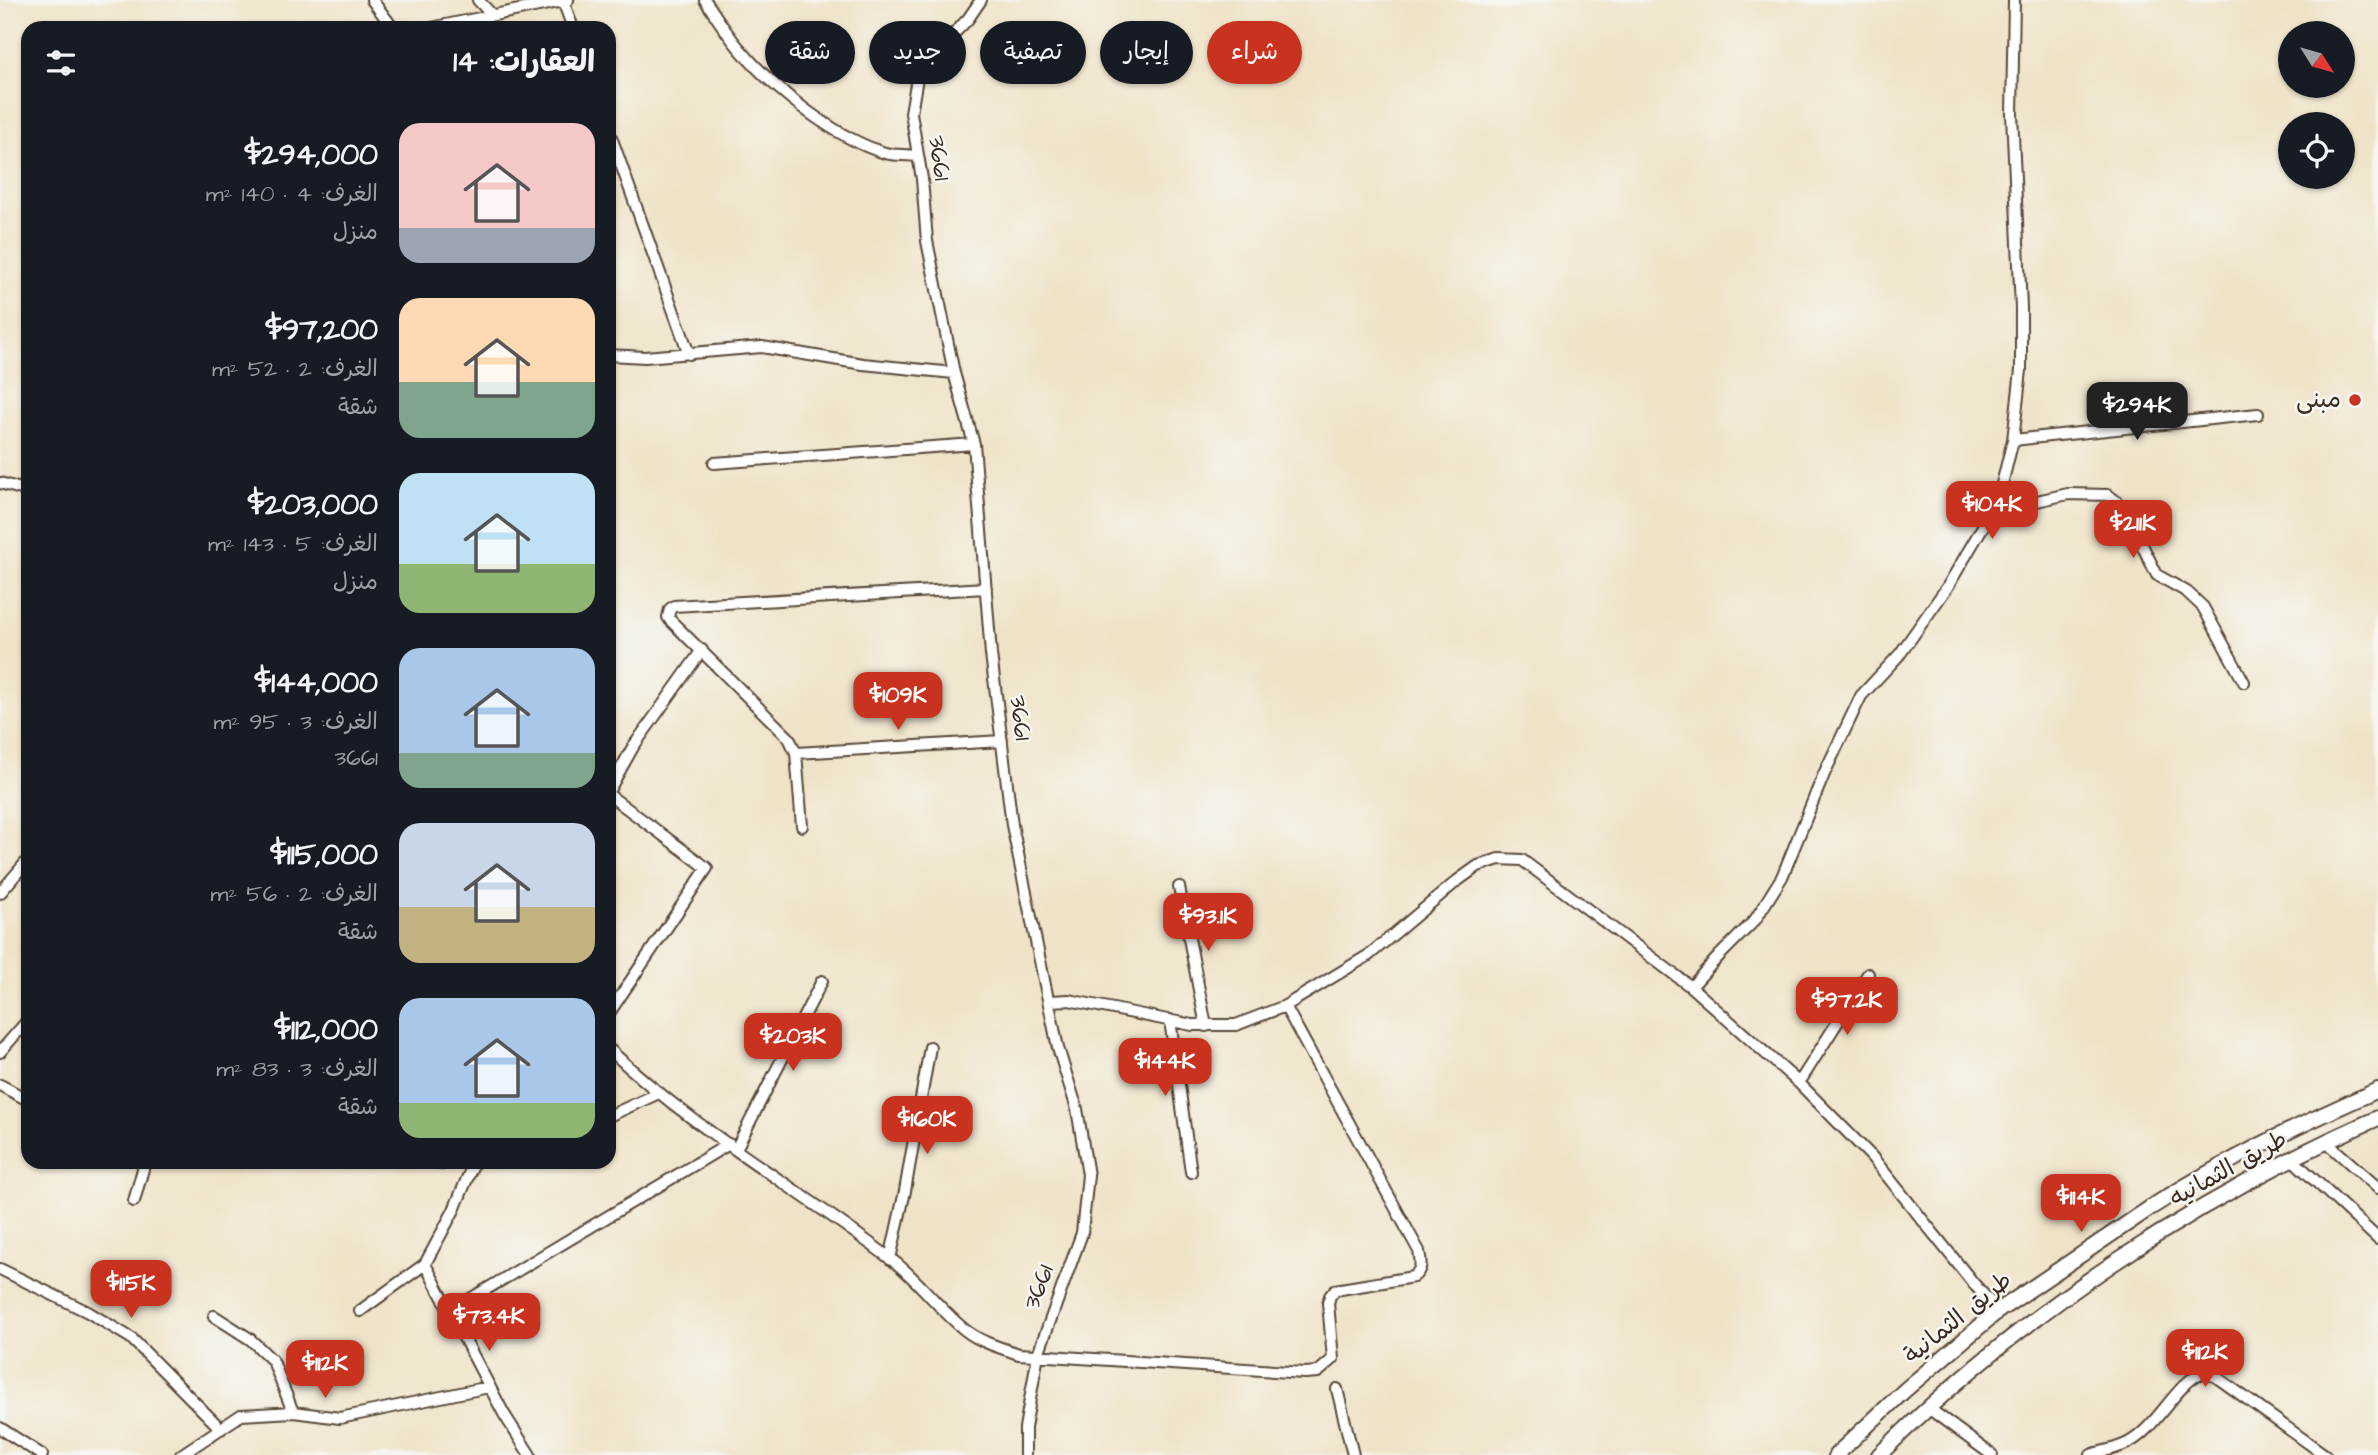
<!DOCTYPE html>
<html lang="ar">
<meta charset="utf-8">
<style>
:root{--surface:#171b24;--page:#242831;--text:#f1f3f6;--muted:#9ea1a6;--accent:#c8321e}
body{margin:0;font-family:"Architects Daughter","Playpen Sans Arabic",sans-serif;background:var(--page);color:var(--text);direction:rtl;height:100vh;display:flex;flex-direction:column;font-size:26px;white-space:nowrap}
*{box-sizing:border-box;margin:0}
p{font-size:23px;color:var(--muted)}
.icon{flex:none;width:38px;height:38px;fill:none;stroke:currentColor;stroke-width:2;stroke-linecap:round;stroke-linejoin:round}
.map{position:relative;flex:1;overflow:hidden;direction:ltr}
.panel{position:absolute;left:21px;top:21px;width:595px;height:1148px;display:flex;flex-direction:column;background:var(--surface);border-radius:21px;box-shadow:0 2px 5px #0004;direction:rtl}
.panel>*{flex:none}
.hud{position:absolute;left:637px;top:21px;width:665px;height:63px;direction:rtl;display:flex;gap:14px}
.needle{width:46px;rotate:127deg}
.controls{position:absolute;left:2278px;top:21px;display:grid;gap:14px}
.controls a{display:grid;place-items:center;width:77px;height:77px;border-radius:50%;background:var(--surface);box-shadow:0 2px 5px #0004;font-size:35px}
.price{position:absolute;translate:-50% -60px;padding:0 16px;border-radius:14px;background:var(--accent);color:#fff;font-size:23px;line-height:46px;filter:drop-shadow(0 2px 4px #0008)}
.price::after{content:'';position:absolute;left:50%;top:42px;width:21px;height:16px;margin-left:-10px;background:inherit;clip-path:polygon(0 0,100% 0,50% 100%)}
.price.active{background:#222;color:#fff}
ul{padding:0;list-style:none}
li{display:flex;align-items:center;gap:21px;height:175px;padding:0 21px}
li span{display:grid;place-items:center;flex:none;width:196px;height:140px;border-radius:21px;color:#555}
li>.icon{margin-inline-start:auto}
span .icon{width:84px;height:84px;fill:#fffc;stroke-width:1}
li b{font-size:30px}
h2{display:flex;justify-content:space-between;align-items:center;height:84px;padding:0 21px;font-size:30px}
.pill{padding:0 24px;border-radius:32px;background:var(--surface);box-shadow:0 2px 5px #0004;font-size:24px;line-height:63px}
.pill.active{background:var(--accent);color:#fff}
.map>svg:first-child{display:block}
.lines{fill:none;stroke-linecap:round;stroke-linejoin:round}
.minor-casing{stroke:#564637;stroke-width:14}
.tertiary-casing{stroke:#564637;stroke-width:18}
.minor{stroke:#fff;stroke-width:10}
.tertiary{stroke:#fff;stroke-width:14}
.poi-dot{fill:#c8321e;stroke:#f6f6f2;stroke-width:2.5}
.labels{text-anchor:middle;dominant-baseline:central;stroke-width:5;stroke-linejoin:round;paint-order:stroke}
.street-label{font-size:24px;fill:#3b2a1e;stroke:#f6f6f2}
.poi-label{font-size:24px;fill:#3b2a1e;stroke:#f6f6f2;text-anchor:end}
</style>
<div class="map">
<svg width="2378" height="1455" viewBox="0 0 2378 1455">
<rect width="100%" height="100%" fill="#f6f6f2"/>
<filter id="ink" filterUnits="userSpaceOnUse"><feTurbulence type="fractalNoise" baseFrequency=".0143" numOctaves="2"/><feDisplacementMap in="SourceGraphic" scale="14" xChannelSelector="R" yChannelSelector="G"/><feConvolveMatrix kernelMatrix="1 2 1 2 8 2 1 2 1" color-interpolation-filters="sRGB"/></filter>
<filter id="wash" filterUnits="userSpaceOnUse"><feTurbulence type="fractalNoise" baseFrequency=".00686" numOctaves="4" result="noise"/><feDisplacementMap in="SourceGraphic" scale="28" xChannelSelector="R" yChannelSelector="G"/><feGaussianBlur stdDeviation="1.57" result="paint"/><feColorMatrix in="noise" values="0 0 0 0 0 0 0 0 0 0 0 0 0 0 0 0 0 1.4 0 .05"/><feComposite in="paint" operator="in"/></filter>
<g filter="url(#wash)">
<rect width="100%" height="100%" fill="#efe3c7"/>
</g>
<g filter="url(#ink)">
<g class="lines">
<g class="minor-casing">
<path id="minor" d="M372,0l21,28
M478,0l14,15
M705,0c11,16 21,33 34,48 33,40 96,90 146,105 10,3 22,1 32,3
M981,0l-13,19 -40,41 -11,18 -6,35 11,66 5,62 27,132 20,71 17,210 21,171 46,223 19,61 11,66 -6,58 -44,121 -13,74v27
M563,1l10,27
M431,28l137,-28
M609,131l80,223
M609,355l36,2 117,-10 101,17 91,9
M2013,440l245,-26
M714,463l260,-19
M0,483l28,8
M1992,511l76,-17 40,1 8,6 19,30 22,44 30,17 16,15 41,75
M796,753l206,-12
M609,790l24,-43 69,-97
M609,795l98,73 -98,145
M802,826l-6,-73 -7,-15 -119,-118 -2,-3 2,-8 4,-3 312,-18
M1179,887l27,139
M0,893l28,-33
M1691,987l28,-31 36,-36 27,-43 42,-103 37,-78 39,-42 48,-68 44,-75 9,-23 12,-48 8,-70v-62l-9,-194 2,-114
M1050,1001l19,-1 123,25h44l49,-19 84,-51 88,-74 21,-15 21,-7 23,1 169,127 108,96 73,74 102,127 24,27
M1170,1020l21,152
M609,1049c87,83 193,141 287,214 25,20 44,47 69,67 15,12 36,18 54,24l286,19 13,-1 15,-13 -5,-56 2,-7 5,-6 78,-13c10,-8 8,-15 6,-26l-134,-245
M0,1052l28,-32
M1799,1083l69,-109
M0,1085l28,15
M609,1116l50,-23
M2325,1141l53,47
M736,1149l86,-168
M2292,1159l86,80
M441,1164l6,-2
M134,1201l11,-39
M890,1259l15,-68 25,-144
M425,1264l79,150 26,41
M0,1269l88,43 43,26 90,91
M360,1311l65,-47 29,-54 20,-48
M450,1311l279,-167
M214,1316l36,23 23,22 20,51
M1337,1389l16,66
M1927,1407l65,48
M0,1428l42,27
M181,1455l60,-40 52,-3 47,6 149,-31
M2091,1455c14,-5 29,-6 42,-15 25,-16 44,-56 68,-67l14,3 110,79"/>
</g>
<g class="tertiary-casing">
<path id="tertiary" d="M1836,1455l69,-65 93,-79 152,-103c72,-46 150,-84 228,-118
M1879,1455c141,-141 316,-257 499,-337"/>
</g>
<use href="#minor" class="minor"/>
<use href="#tertiary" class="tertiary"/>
</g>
</g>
<circle class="poi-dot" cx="2355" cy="400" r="7"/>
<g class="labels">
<g class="street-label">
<text transform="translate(939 158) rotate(82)">3661</text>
<text transform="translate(1020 718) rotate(83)">3661</text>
<text transform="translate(2228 1169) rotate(-29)">طريق الثمانيه</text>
<text transform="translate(1039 1287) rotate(-69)">3661</text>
<text transform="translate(1958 1318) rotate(-39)">طريق الثمانية</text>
</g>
<g class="poi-label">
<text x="2341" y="400">مبنى</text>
</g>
</g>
</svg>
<div class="controls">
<a><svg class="needle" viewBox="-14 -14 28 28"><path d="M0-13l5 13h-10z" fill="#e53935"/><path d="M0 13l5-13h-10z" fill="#9ea1a6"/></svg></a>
<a><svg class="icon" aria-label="locate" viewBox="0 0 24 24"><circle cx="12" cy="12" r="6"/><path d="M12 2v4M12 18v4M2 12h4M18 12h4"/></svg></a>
</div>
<b class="price active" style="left:2137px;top:442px">$294K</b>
<b class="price" style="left:1992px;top:541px">$104K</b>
<b class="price" style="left:2133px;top:560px">$211K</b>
<b class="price" style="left:898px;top:732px">$109K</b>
<b class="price" style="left:1208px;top:953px">$93.1K</b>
<b class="price" style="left:1847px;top:1037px">$97.2K</b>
<b class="price" style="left:793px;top:1073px">$203K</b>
<b class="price" style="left:1165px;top:1098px">$144K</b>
<b class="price" style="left:927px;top:1156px">$160K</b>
<b class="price" style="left:2081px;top:1234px">$114K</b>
<b class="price" style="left:131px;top:1320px">$115K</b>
<b class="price" style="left:489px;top:1353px">$73.4K</b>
<b class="price" style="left:2205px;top:1389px">$112K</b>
<b class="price" style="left:325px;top:1400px">$112K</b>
<div class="hud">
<a class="pill active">شراء</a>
<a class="pill">إيجار</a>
<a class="pill">تصفية</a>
<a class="pill">جديد</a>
<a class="pill">شقة</a>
</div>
<section class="panel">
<h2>العقارات: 14<svg class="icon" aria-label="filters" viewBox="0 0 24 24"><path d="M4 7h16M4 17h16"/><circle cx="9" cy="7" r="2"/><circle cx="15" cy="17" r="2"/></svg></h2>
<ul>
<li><span style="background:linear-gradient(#f6c9c9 75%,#9aa5b1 0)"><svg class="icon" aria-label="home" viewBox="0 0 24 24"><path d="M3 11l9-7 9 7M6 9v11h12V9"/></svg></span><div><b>$294,000</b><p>الغرف: 4 · 140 m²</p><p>منزل</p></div></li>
<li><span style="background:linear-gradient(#ffd9b3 60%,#7fa58c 0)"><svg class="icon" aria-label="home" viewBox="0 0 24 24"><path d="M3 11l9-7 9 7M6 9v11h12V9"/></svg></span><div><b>$97,200</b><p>الغرف: 2 · 52 m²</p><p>شقة</p></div></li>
<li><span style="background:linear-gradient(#bfe0f5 65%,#8fb573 0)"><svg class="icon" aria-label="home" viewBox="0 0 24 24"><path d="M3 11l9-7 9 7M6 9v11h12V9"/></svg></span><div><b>$203,000</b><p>الغرف: 5 · 143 m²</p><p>منزل</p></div></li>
<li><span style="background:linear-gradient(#a9c7e8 75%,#7fa58c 0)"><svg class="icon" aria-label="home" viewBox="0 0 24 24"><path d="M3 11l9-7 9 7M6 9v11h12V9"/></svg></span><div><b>$144,000</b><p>الغرف: 3 · 95 m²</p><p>3661</p></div></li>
<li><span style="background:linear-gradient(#c9d6e8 60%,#c2b280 0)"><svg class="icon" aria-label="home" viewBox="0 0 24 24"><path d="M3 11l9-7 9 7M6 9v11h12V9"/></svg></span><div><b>$115,000</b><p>الغرف: 2 · 56 m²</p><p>شقة</p></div></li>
<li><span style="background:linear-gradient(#a9c7e8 75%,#8fb573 0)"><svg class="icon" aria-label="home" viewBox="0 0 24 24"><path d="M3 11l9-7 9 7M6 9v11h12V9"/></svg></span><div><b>$112,000</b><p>الغرف: 3 · 83 m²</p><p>شقة</p></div></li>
</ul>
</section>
</div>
